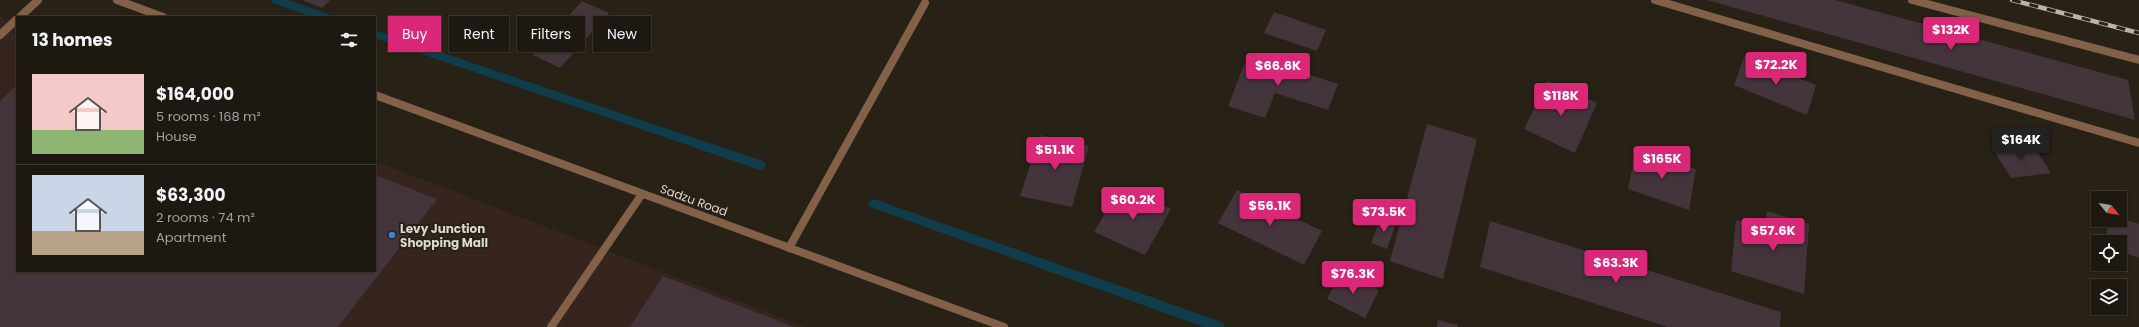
<!DOCTYPE html>
<meta charset="utf-8">
<style>
:root{--surface:#1e1910;--page:#2b261e;--text:#f1f3f6;--muted:#a1a09f;--line:#3c3830;--accent:#db2777}
body{margin:0;font-family:Poppins,sans-serif;background:var(--page);color:var(--text);height:100vh;display:flex;flex-direction:column;font-size:15px;white-space:nowrap}
*{box-sizing:border-box;margin:0}
p{font-size:13px;color:var(--muted)}
.icon{flex:none;width:22px;height:22px;fill:none;stroke:currentColor;stroke-width:2;stroke-linecap:round;stroke-linejoin:round}
.map{position:relative;flex:1;overflow:hidden}
.drawer{position:absolute;left:16px;top:16px;width:360px;height:256px;display:flex;flex-direction:column;background:var(--surface);border-radius:0px;box-shadow:0 1px 3px #0004,0 0 0 1px var(--line)}
.drawer>*{flex:none}
.top-card{position:absolute;left:388px;top:16px;width:380px;height:36px;display:flex;gap:8px}
.needle{width:26px;rotate:120deg}
.buttons{position:absolute;left:2091px;top:191px;display:grid;gap:8px}
.buttons a{display:grid;place-items:center;width:36px;height:36px;border-radius:0px;background:var(--surface);box-shadow:0 1px 3px #0004,0 0 0 1px var(--line);font-size:20px}
.price{position:absolute;translate:-50% -34px;padding:0 9px;border-radius:4px;background:var(--accent);color:#fff;font-size:13px;line-height:26px;filter:drop-shadow(0 1px 2px #0008)}
.price::after{content:'';position:absolute;left:50%;top:24px;width:12px;height:9px;margin-left:-6px;background:inherit;clip-path:polygon(0 0,100% 0,50% 100%)}
.price.active{background:#222;color:#fff}
ul{padding:0;list-style:none}
li{display:flex;align-items:center;gap:12px;height:100px;padding:0 16px}
li+li{border-top:1px solid var(--line)}
li span{display:grid;place-items:center;flex:none;width:112px;height:80px;border-radius:0px;color:#555}
li>.icon{margin-inline-start:auto}
span .icon{width:48px;height:48px;fill:#fffc;stroke-width:1}
li b{font-size:17px}
h2{display:flex;justify-content:space-between;align-items:center;height:48px;padding:0 16px;font-size:17px}
.chip{padding:0 14px;border-radius:0px;background:var(--surface);box-shadow:0 1px 3px #0004,0 0 0 1px var(--line);font-size:14px;line-height:36px}
.chip.active{background:var(--accent);color:#fff}
.map>svg:first-child{display:block}
.commercial{fill:#36241e}
.lines{fill:none;stroke-linecap:round;stroke-linejoin:round}
.stream{fill:#0f3d4b;fill-rule:evenodd}
.building{fill:#44353c}
.service{stroke:#836148;stroke-width:8}
.minor{stroke:#836148;stroke-width:8}
.rail-casing{stroke:#b9b3aa;stroke-width:4.5}
.rail{stroke:#282115;stroke-width:3;stroke-dasharray:9;stroke-linecap:butt}
.shop-dot{fill:#3f7fe0;stroke:#282115;stroke-width:1.5}
.labels{text-anchor:middle;dominant-baseline:central;stroke-width:4;stroke-linejoin:round;paint-order:stroke}
.street-label{font-size:12px;fill:#dcd7cf;stroke:#282115}
.poi-label{font-size:12px;font-weight:bold;fill:#dcd7cf;stroke:#282115;text-anchor:start}
</style>
<div class="map">
<svg width="2139" height="327" viewBox="0 0 2139 327">
<rect width="100%" height="100%" fill="#282115"/>
<path class="commercial" d="M0,17l17,6v248h358v-110l431,166h-806z"/>
<g class="lines">
<path class="stream" d="M271,0h17l41,14 1,3h-17l-41,-14z
M375,30l385,130 4,2 2,3 -2,3 -4,2 -385,-132z
M874,199l345,122 4,2 2,4h-21l-334,-120 -2,-3 2,-3z"/>
</g>
<path class="building" d="M302,0h28l-8,8z
M1707,0h128l293,80 7,40z
M582,1l27,12 -49,55 -27,-13z
M1274,12l52,18 -9,21 -53,-18z
M1248,55l90,29 -10,26 -53,-17 -10,25 -37,-12z
M1744,57l72,28 -9,30 -73,-30z
M1548,81l49,22 -22,50 -51,-24z
M17,85v186h358v-96l62,24 -99,128h-338v-226z
M1427,124l50,15 -34,140 -53,-18z
M1040,135l49,11 -17,61 -52,-11z
M2032,144l19,29 -40,5 -19,-30z
M1636,150l60,19 -7,41 -61,-21z
M1120,187l51,22 -26,46 -51,-23z
M1237,190l85,41 -18,34 -86,-42z
M1767,211l42,13 -5,70 -73,-23 5,-51 29,9z
M1381,217l15,6 -9,26 -16,-6z
M2120,218l19,6v34l-19,-7v-9h-13v-22h13z
M1490,221l291,91 -1,15h-112l-188,-60z
M1342,271l37,19 -14,28 -38,-19z
M663,276l131,51h-164z
M1438,320l20,5 -1,2h-20z"/>
<g class="lines">
<path class="service" d="M1655,0l484,143
M1912,0l227,60
M20,17l18,-17
M0,35l17,-16
M789,248l136,-245
M551,327l91,-133"/>
<path class="minor" d="M117,0l46,17
M375,95l629,232"/>
<g class="rail-casing">
<path id="rail" d="M2012,0l127,33"/>
</g>
<use href="#rail" class="rail"/>
</g>
<circle class="shop-dot" cx="392" cy="235" r="4"/>
<g class="labels">
<g class="street-label">
<text transform="translate(694 200) rotate(20)">Sadzu Road</text>
</g>
<g class="poi-label">
<text x="400" y="228">Levy Junction<tspan x="400" dy="14">Shopping Mall</tspan></text>
</g>
</g>
</svg>
<div class="buttons">
<a><svg class="needle" viewBox="-14 -14 28 28"><path d="M0-13l5 13h-10z" fill="#e53935"/><path d="M0 13l5-13h-10z" fill="#a1a09f"/></svg></a>
<a><svg class="icon" aria-label="locate" viewBox="0 0 24 24"><circle cx="12" cy="12" r="6"/><path d="M12 2v4M12 18v4M2 12h4M18 12h4"/></svg></a>
<a><svg class="icon" aria-label="layers" viewBox="0 0 24 24"><path d="M12 4l9 5-9 5-9-5zM3 14l9 5 9-5"/></svg></a>
</div>
<b class="price" style="left:1951px;top:51px">$132K</b>
<b class="price" style="left:1776px;top:86px">$72.2K</b>
<b class="price" style="left:1278px;top:87px">$66.6K</b>
<b class="price" style="left:1561px;top:117px">$118K</b>
<b class="price active" style="left:2021px;top:161px">$164K</b>
<b class="price" style="left:1055px;top:171px">$51.1K</b>
<b class="price" style="left:1662px;top:180px">$165K</b>
<b class="price" style="left:1133px;top:221px">$60.2K</b>
<b class="price" style="left:1270px;top:227px">$56.1K</b>
<b class="price" style="left:1384px;top:233px">$73.5K</b>
<b class="price" style="left:1773px;top:252px">$57.6K</b>
<b class="price" style="left:1616px;top:284px">$63.3K</b>
<b class="price" style="left:1353px;top:295px">$76.3K</b>
<div class="top-card">
<a class="chip active">Buy</a>
<a class="chip">Rent</a>
<a class="chip">Filters</a>
<a class="chip">New</a>
</div>
<section class="drawer">
<h2>13 homes<svg class="icon" aria-label="filters" viewBox="0 0 24 24"><path d="M4 7h16M4 17h16"/><circle cx="9" cy="7" r="2"/><circle cx="15" cy="17" r="2"/></svg></h2>
<ul>
<li><span style="background:linear-gradient(#f6c9c9 70%,#8fb573 0)"><svg class="icon" aria-label="home" viewBox="0 0 24 24"><path d="M3 11l9-7 9 7M6 9v11h12V9"/></svg></span><div><b>$164,000</b><p>5 rooms · 168 m²</p><p>House</p></div></li>
<li><span style="background:linear-gradient(#c9d6e8 70%,#b9a48a 0)"><svg class="icon" aria-label="home" viewBox="0 0 24 24"><path d="M3 11l9-7 9 7M6 9v11h12V9"/></svg></span><div><b>$63,300</b><p>2 rooms · 74 m²</p><p>Apartment</p></div></li>
</ul>
</section>
</div>
